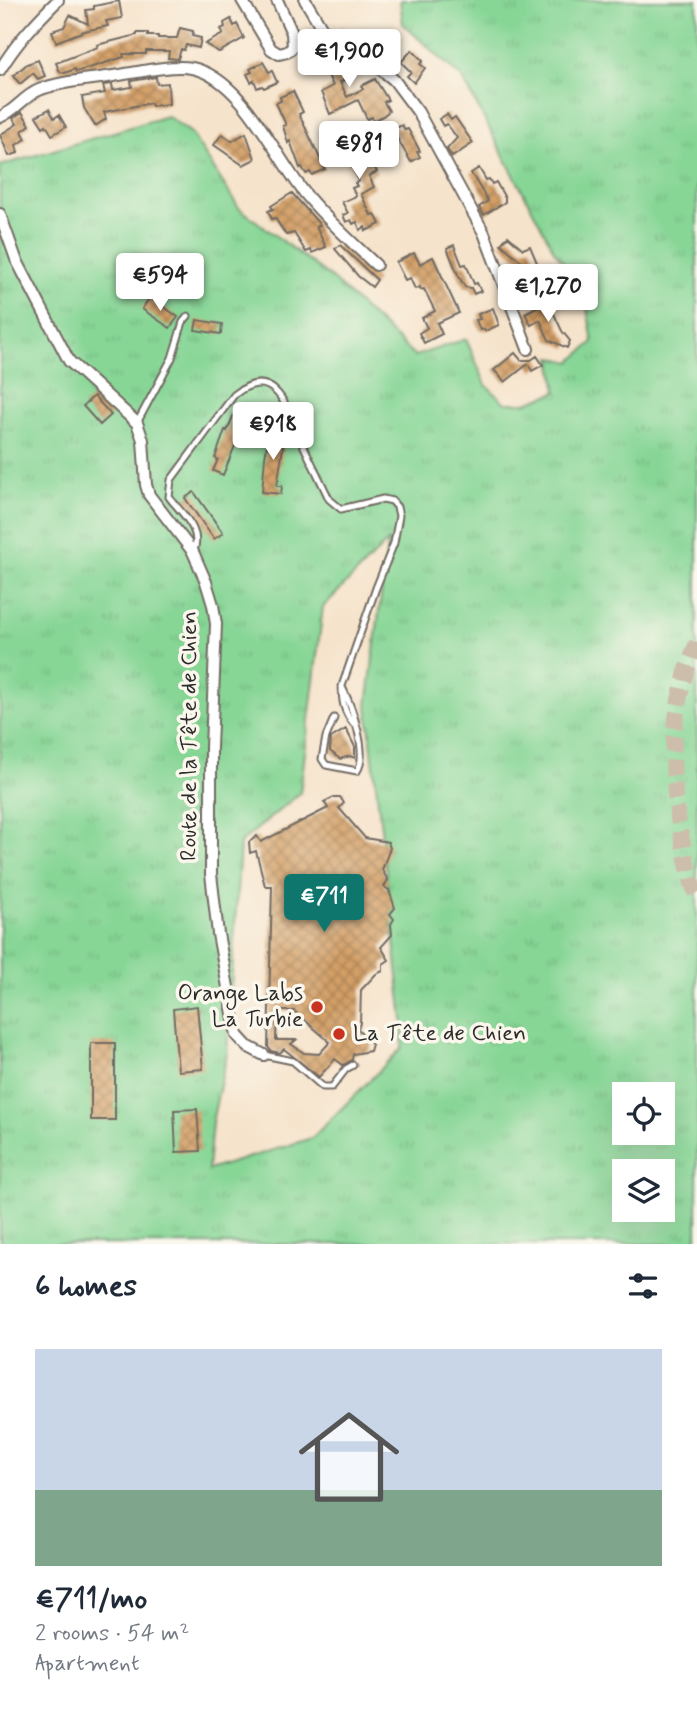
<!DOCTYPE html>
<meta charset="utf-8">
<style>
:root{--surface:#fff;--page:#f6f6f7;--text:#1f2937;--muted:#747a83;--accent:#0f766e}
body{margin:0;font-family:Mynerve,sans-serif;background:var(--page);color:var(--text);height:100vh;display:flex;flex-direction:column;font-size:26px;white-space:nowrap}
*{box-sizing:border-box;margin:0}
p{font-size:23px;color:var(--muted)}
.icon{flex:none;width:38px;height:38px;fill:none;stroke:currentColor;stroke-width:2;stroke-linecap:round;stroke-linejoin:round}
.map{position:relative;height:1244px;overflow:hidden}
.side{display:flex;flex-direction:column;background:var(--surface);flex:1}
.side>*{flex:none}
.tools{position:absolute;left:612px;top:1082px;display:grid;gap:14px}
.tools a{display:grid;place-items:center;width:63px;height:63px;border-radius:0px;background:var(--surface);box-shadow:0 7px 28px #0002;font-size:35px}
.price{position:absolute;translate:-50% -60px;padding:0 16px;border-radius:7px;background:#fff;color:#222;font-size:23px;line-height:46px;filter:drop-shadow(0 2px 4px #0008)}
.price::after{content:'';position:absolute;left:50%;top:42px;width:21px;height:16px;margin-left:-10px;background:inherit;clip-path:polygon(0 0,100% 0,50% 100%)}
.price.current{background:var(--accent);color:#fff}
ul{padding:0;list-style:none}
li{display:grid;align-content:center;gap:14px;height:371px;padding:0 35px}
li span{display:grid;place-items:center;height:217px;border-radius:0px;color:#555}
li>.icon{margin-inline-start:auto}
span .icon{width:126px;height:126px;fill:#fffc;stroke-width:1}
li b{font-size:30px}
h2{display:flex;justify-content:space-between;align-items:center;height:84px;padding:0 35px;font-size:30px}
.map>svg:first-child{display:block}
.grass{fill:url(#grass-tufts);stroke:#598060;stroke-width:2;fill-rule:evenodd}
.building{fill:url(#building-cross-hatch);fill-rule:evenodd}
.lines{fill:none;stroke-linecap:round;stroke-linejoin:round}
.primary-tunnel{stroke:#cdbeab;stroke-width:16;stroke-dasharray:16 8;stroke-linecap:butt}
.lane-casing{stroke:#726b63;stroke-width:9}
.street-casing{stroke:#726b63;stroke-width:14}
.lane{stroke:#fff;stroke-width:5}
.street{stroke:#fff;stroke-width:10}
.poi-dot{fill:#c8321e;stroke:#fbf7ec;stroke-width:2.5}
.labels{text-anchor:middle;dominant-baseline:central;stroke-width:7;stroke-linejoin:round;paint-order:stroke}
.street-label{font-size:23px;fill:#2b2b2b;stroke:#fbf7ec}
.poi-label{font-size:23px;fill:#2b2b2b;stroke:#fbf7ec;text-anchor:end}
</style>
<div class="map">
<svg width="697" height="1244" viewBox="0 0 697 1244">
<defs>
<pattern id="grass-tufts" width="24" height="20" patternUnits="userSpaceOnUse" patternTransform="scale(1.75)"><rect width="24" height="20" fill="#87d696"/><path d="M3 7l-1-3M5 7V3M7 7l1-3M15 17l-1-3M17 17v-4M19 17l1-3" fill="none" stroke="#75b881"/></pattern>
<pattern id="building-cross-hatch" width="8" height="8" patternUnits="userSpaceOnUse" patternTransform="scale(1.75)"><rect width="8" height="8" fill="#d39f66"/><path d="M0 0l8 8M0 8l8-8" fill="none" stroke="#ab8254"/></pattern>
</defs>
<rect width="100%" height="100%" fill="#fbf7ec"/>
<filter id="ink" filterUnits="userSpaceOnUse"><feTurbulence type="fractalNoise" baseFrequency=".0143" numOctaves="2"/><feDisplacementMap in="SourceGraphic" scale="14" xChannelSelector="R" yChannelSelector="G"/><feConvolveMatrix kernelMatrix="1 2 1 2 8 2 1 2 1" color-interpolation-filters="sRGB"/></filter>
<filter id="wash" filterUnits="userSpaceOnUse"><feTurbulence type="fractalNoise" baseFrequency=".00686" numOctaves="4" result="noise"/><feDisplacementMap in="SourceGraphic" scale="28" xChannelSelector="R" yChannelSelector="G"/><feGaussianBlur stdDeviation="1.57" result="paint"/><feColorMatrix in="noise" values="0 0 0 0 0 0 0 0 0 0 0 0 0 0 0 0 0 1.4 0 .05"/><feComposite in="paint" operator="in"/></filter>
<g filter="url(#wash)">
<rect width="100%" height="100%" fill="#f6e3cb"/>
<path class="grass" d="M400,0h297v1244h-697v-1078l167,-50 24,17 48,75 91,69 85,79 51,-17 20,46 19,18h21l31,-11 -6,-35 20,5 22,-20 -10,-56 -28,-34 -92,-173 -60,-55zM388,541l-21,165 36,314 -1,28 -90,90 -104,32 4,-48 15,-69 13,-210 60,-50 23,-186zM625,1094h38v38h-38zM625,1171h38v38h-38z"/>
<g id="blocks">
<path class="building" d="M119,1l3,17 -16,3 2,5 -24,5 -28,11 -4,-11 12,-4 6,-12 18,9 -2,-14 8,-1v-3z
M231,19l3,7 3,-2 7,14 -25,14 -14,-8 18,-10 -2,-5 4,-2 -1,-4z
M341,27l33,22 -3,4 -33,-21z
M180,28l13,3 -1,5 9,2 -2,10 -13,-3 -2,5 -3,-1 -3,10 -10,-1 1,-7h-23v3h-23l1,3 -48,15 -1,-3 -10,4 -5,-1 -4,-9 42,-16 -1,-2 40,-10v-2h11v3h10v2h19z
M327,48l14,21 6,-3 6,10 -13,6 7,15 16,-8 -2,-3 14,-7 13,21 -4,2 5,9 -6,5 -10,5 -1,-4 -5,2 -9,-19 -28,14 -9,-22 12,-6 -7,-15 -5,3 -4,-8 -3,2 -4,-8 5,-2 -1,-3z
M412,50l11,11 -3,3 5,4 -11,15 -7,-7 4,-4 -10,-10z
M38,60l7,16 -7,3 -5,-6 -13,11 -7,-8 14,-12z
M263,62l6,10 3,-1 5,11 -13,6 -2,-2 -5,2 -3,-8 -3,2 -4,-8 5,-2 -2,-3z
M156,77l1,7 11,-1 1,21 -17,2 -1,-3 -47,9 2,7 -11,7 -11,-18 -2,-11 23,-4 -2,-8 9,-1 1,6 19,-3 -1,-6z
M293,91l10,21 -4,2 26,55 -13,6 -2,-3 -4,2 -4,-7 -2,1 -10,-27 -2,2 -5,-17 3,-1 -10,-22 5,-2 -1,-4z
M49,109l5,9 5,-3 7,12 -14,8 -6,-10 -3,2 -7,-11z
M22,112l8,13 -8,6 4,8 -10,6 2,8 -9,3 -9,-21 17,-11 -4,-6z
M447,114l4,6 4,-3 18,26 -21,14 -5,-8 10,-11 -10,-14 -4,2 -4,-7z
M402,125l3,5 3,-1 12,22 -3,1 3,5 -9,5 -17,-29v-4z
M357,129l20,43 -8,4 5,11 -13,7 10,21 4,-1 5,10 -14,7 -1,-4 -5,3 -3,-8 -4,2 -2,-4 -5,2 -3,-7 5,-2 -6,-11 14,-6 -4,-8 5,-2 -2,-3 4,-2 -19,-40 5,-2 -2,-4z
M246,133l9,26 -12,6 -29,-20 8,-11 10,7z
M479,168l7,12 3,-1 3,5 4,-2 9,16v4l-21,13 -5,-8 9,-6 -17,-28z
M292,193l28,32 -4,2 10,20 -14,6 -1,-3 -5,2 -12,-19 -8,2 -11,-17 -3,1 -4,-8 5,-2 -2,-3z
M508,236l15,13 7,-3 13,31 -13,6 -9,-22 -20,-17z
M340,245l37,35 -5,7 -14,-11 -23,-27z
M454,245l8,20 4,-1 8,20 3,-1 4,8 -7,3 -3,-6 -6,-1 -7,-12 -11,-27z
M414,253l6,11 13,-7 26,56 -22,10 5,11 -18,9 -5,-10 8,-5 -5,-10 13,-7 -11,-22 -3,1 -1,-3 -5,2 -5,-11 -5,2 -9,-18z
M150,297l28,20 -8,11 -28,-19z
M548,301l14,30 8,10 -3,7 -18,-8 -9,-20 -9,5 -6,-12z
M493,308l6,17 -14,6 -2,-2 -3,1 -4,-10 4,-1 -2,-5z
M197,320l25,4 -1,10 -26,-4z
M515,353l6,7h10l6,-4 6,9 -11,6 -4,-7 -23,18 -11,-12z
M94,396l17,19 -11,10 -17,-19z
M234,414l12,5 -23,56 -10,-4 5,-12 -3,-1 10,-28 2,1z
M273,427l11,1 -2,13 2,1 -7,44h5l-1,8 -19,-2 3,-35 4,-23 3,1z
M194,492l29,41 -9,6 -29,-41z
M346,729l9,18v11l-5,-2 -10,3 -10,-8 1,-13z
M334,797h6l4,6 -5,5 26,30 23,4 2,6 -8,22 6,10 -4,7 5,3 6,18 -5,6 4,5 -3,5 1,11 -11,12 8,13 -6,4v7l-7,3 -15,16 -1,33 -2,6 14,15 -2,7 -17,3 -1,6 -9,5 -8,-6 -16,18 -35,-28 -4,4 -9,-2 -3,-4 4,-161h-7l-9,-35 -6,2 -1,-11 8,-6 4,6 67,-34 -4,-6zM277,1011h17l36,31 -11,12 -15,-1 -13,-9 5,-4h-20z
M197,1006l6,63 -25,2 -5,-62z
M91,1043h24v77h-24z
M197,1109l3,42 -24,1 -2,-42z"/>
</g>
</g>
<g filter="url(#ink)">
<use href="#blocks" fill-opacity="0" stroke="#726b63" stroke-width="2"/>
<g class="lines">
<path class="primary-tunnel" d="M697,643c-28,64 -29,133 -14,201 4,18 6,35 14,52"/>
<g class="lane-casing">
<path id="lane" d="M137,423l35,-65 11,-36 5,-6
M193,552c11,-21 -12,-39 -24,-55l2,-17 63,-85c41,-33 54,15 67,45 9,20 19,39 28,59l12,10 42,-10 9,2 5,6 2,9 -5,27 -18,45 -34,98c0,16 2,27 12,38
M334,718l-8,19 -4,22 4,6 31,6c12,-16 -5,-64 -14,-82
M264,1055l29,6 30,26h9l14,-18 7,-4"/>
</g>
<g class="street-casing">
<path id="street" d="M242,0l29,49 8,5 8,-2 6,-5 -1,-14 -15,-33
M305,0l18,30 21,17 33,19 17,14 24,32 66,121 44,116
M0,70c16,-27 36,-48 58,-70
M0,117c15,-6 24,-21 39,-27 22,-9 51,-10 74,-14 22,-3 58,-12 79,-8 52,11 84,92 116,129 20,24 45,46 68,68
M0,214l16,45 53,102 68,62 6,17 3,45 3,10 44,57 13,30 7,23 3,19 -5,123v127l7,60 19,101 10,11 17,9"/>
</g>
<use href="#lane" class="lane"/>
<use href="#street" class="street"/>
</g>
</g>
<g class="poi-dot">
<circle cx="317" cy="1007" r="7"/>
<circle cx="339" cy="1034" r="7"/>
</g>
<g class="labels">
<g class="street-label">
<text transform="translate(190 736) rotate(-90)">Route de la Tête de Chien</text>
</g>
<g class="poi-label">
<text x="303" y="994">Orange Labs<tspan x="303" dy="26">La Turbie</tspan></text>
<text x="353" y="1034" text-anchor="start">La Tête de Chien</text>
</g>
</g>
</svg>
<div class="tools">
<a><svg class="icon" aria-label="locate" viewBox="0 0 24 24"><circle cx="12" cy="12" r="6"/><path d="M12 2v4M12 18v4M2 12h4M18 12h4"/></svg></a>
<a><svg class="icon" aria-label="layers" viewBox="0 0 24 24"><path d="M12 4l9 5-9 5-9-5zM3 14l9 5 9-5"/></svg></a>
</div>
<b class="price" style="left:349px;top:89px">€1,900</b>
<b class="price" style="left:359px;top:181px">€981</b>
<b class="price" style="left:160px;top:313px">€594</b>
<b class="price" style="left:548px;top:324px">€1,270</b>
<b class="price" style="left:273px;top:462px">€918</b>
<b class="price current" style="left:324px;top:934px">€711</b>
</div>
<section class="side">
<h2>6 homes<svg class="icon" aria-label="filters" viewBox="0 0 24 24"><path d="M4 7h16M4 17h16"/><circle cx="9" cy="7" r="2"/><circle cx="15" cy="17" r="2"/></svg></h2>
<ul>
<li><span style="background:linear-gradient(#c9d6e8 65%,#7fa58c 0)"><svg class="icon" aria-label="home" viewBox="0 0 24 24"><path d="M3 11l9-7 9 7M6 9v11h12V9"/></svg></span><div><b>€711/mo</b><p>2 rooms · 54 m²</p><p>Apartment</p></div></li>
</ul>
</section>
